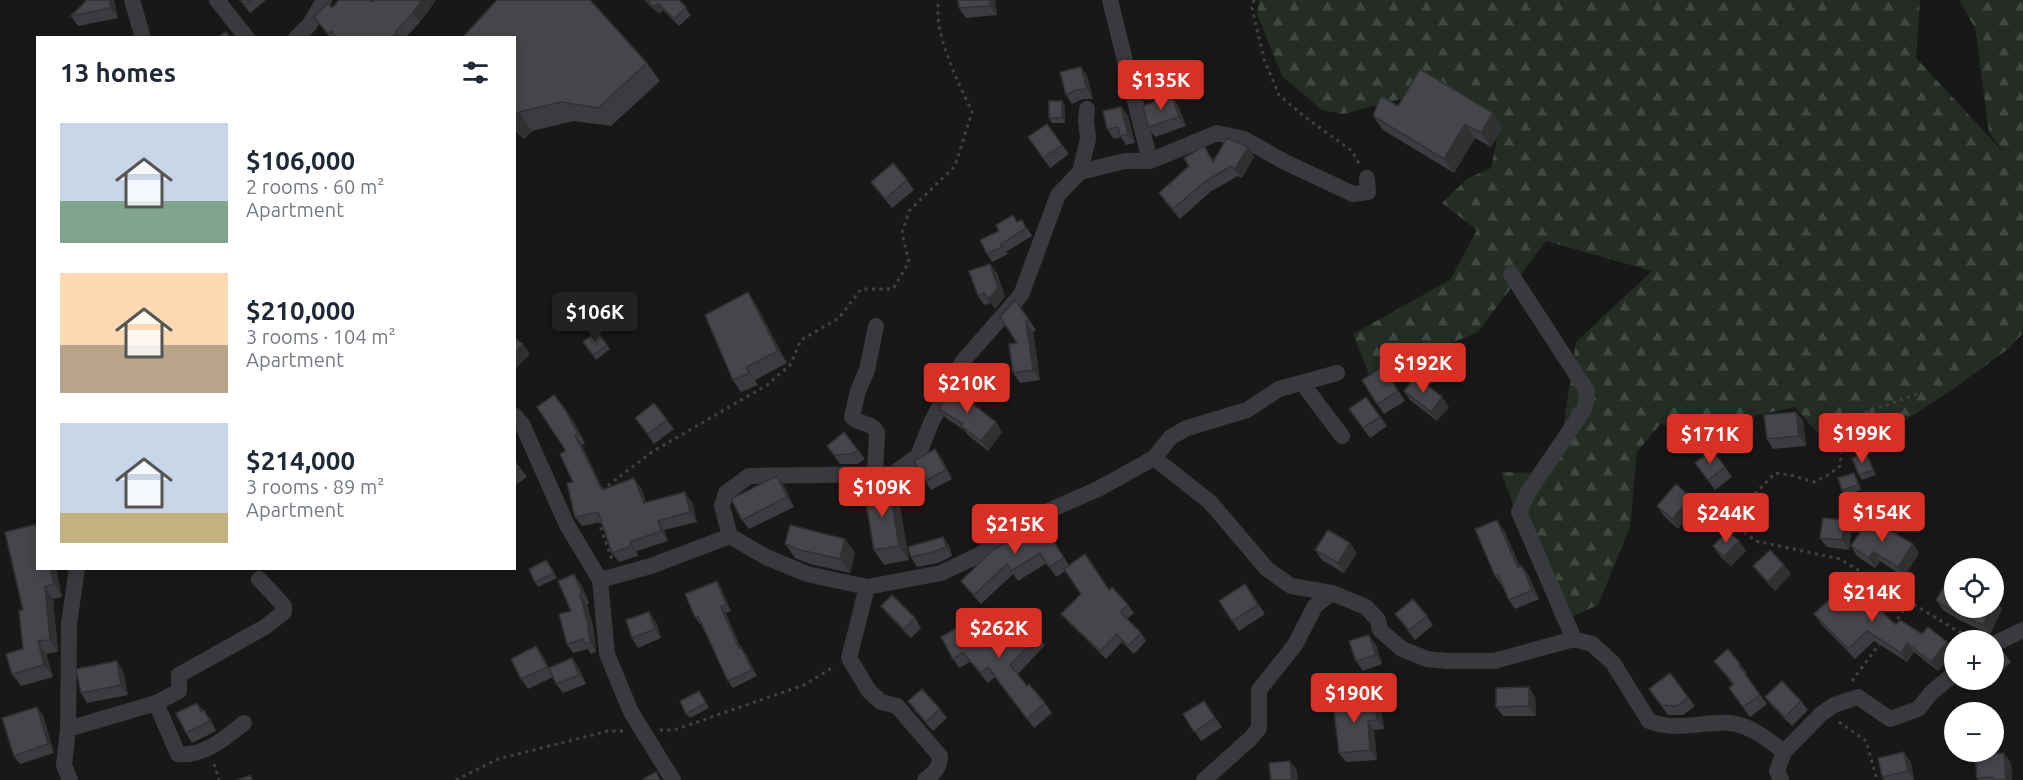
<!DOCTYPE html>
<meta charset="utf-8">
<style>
:root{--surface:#fff;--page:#f2f2f3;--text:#1f2937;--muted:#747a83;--accent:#d93025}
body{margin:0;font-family:Ubuntu,sans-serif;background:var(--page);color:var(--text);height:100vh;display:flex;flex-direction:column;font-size:22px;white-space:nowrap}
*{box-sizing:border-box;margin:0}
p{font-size:20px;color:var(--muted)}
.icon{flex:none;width:33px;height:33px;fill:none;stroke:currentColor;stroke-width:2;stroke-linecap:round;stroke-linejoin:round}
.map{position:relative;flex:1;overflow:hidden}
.drawer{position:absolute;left:36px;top:36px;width:480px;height:534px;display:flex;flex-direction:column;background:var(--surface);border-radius:0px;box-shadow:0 3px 9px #0003}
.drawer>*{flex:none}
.controls{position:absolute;left:1944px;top:558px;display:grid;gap:12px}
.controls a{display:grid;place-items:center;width:60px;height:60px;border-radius:50%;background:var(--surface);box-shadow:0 3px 9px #0003;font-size:30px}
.price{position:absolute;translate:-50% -51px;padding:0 14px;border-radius:6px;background:var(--accent);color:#fff;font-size:20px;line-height:39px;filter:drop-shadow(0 2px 3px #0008)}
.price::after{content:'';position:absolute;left:50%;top:36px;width:18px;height:14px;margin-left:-9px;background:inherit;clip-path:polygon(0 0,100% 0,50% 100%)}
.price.on{background:#222;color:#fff}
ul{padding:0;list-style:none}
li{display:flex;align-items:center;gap:18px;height:150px;padding:0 24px}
li span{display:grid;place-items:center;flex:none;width:168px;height:120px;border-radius:0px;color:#555}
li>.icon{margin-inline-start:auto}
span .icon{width:72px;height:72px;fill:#fffc;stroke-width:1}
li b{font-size:26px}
h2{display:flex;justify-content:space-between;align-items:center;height:72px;padding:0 24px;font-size:26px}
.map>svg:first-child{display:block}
.forest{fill:url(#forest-firs)}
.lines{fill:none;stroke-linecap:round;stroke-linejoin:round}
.path{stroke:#3f4145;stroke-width:3;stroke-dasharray:3 4.5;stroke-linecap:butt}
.minor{stroke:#393a3e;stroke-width:16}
.wall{fill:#3b3c3f}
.shaded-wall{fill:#303133}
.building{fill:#454649;stroke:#303133;stroke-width:1.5}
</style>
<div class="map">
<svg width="2023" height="780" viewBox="0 0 2023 780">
<defs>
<pattern id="forest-firs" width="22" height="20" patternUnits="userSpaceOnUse" patternTransform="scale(1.5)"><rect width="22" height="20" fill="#242c24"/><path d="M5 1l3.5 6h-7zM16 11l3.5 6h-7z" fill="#414842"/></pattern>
</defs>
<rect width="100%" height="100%" fill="#181819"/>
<path class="forest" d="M1259,0h661l-4,58 90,97 -17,-23 -14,-104 -16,-28h64v333l-15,16 -62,45 -50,32 -68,19 -33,-38 -41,9 -1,28 -47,11 -45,-32 -24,29 -7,75 -32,78 -41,18 -56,-151 38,1 23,-38 14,-93 76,-71 -106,-30 -68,91 -108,45 -17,-43 97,-54 27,-50 -35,-27 25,-24 24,-11 8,-39 -55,-41 -101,26 -21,-4 -40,-34 -25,-62z"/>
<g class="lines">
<path class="path" d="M1254,0l-2,8 12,51 15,36 26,22 47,34 7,13
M1917,394l-63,23 -11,11 -3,38 -12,9 -14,7 -24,-7 -15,-2 -24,25 -17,21 7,11 15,11 84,18 119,73 22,5
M602,490l50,-38 115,-67 23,-20 11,-25 38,-22 22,-29h32l16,-27 -7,-29 7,-22 46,-45 17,-54c-13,-29 -40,-80 -33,-112
M600,520l1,9 11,30
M1893,625l16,-22
M1852,681l28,-38
M1839,722l27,19 11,39
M660,730h14l130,-45 31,-19
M214,764l5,16
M456,780l42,-21 110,-28h15"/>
<path class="minor" d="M132,0l11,38
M217,0l30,38
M1110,0l40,161
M296,38l14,-14 14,-24
M1080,172l8,-33 -2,-19 1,-11
M1511,274l76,117 -2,17 -56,83 -10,21 55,127
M1302,383l40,53
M514,415l8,9 45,101 33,55 7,74 24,58 42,68
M1154,458l56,44 57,67 24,17 41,7
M875,474l2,-41c-5,-12 -17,-7 -25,-16l6,-26 9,-21 9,-44
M730,536l36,21 41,17 60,13
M600,580l51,-14 79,-30 -8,-30 4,-13 23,-17 144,-2 25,-18 13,-33 32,-62 58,-66 37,-100 22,-23 45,-11h25l67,-28 27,6 41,23 68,32 15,-2 -1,-14
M1994,644l29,-14
M156,703l23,-12v-16l86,-48 19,-15v-6l-25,-27
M68,729l88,-26 22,51c26,3 47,-16 66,-31
M70,780l-6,-15 4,-36 1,-105 8,-56
M925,780c9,-7 15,-12 15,-24l-43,-50 -16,-4 -12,-11 -20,-33 18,-71 74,-14 38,-18 55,-38 64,-28 56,-31 17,-21 16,-9 60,-18 32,-21 58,-16
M1204,780l47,-42 8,-10v-38l36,-45 20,-39 17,-13 34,14 12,13 2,10 22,19 25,10 21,2h46l80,-22 18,5 21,19 36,58c26,11 54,0 81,2 20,2 39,17 54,29
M1781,780l-4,-9 7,-19 37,-38 13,-9 24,-8 32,22 28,-10 14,-17 22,-18"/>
</g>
<path class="wall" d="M114,0l4,18 -40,8 -7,-10z
M240,0h26l-16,13z
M374,0h62l-16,22 -15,16h-75l-16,-21 18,-9 40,-6z
M645,0h34l12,15 -12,11 -16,-16 -3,4 -12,-10z
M958,0h37l2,15 -31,3 -7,-10z
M514,38l133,25 13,18 -49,45 -37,-5 -42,10 -8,8 -10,-9z
M1081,67l6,9 6,23h-10l-11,5 -6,-9z
M1178,105l8,21 -31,11 -7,-10z
M1065,106v17h-13l-3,-5z
M1398,106l95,7 10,14 -12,20 -16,-9 -21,35 -71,-43 -10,-14z
M1121,107l7,9 7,27 -9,2 -5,-8 -7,2 -7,-10z
M1047,124l22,30 -19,14 -22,-31z
M1248,147l6,10 -12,21 -4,-2 -28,16 -30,27 -14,-16 -7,-10 51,-38 4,6z
M907,180l7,10 -22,18 -21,-26z
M1018,222l9,6 5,8 -26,16 2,2 -16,8 -5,-8z
M997,273l8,24 -10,12 -4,-6 -7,2 -6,-9z
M748,292l8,13 31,58 -32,17 3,5 -17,7 -8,-12z
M1015,300l21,30 -3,2 7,48 -20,3 -7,-10 4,-30z
M597,331l13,18 -14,11 -13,-18z
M1383,367l22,34 -21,13 -7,-10z
M1404,391l45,16 -12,14 -27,-21z
M1366,397l21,29 -17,12 -21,-29z
M939,409h40l17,13 6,10 -14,19 -20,-16 -4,-5 -18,-12z
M1796,412l7,9 3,25 -33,3 -6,-10z
M635,418l32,2 7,9 -20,15z
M573,420l12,23 -3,2 21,45 38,-2 5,15 46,-1 5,20 -33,8 4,11 -31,10 1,5 -19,6 -7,-9 -11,-31 -19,4 -7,-9 -2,-35 -7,-31z
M827,446l31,4 7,9 -7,5h-18z
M1869,457l7,18 -14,5 -3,-5z
M942,459l10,20 -21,11 -6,-9z
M514,460l13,17 -13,9z
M1695,463l30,4 7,10 -17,13z
M1857,478l4,12 -16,5 -3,-5z
M784,486l10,21 -45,22 -7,-9z
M889,486l10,14 10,60 -25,5 -10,-15z
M1688,495l7,10v5l-17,19 -14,-13 -7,-10z
M1039,518l30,47 40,25 19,15 6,8 -7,6 14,14 5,8 -12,13 -12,-12 -16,17 -39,-38 -6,-7 20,-20 -16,-23 -9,6 -9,-14 -29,18 -5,-7 -32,30 -13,-14 -7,-9 65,-50z
M1504,530l16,37 2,-1 7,10 10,23 -24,10 -6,-9 -7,-14 -7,-10z
M1851,530l-2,20 -22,-3 -7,-9z
M943,537l7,10 2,9 -14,7 -21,4 -6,-10z
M845,539l10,14 -5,20 -40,-9 -15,-6 -10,-14z
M1739,541l7,10 -15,15 -11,-10 -7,-10z
M1851,546l68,7 -15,24 -24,-16 -5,7 -18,-12z
M1315,550l42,3 -13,20 -22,-13z
M546,560l11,18 -19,9 -3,-5z
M1784,565l7,9 -16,17 -15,-16 -7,-9z
M38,568h18l6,29 -9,2 5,53 -12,2 7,23 -32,9 -9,-12 11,-25v-39z
M581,584l8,19 -2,1 7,26 2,22 -5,2 -3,-5 -15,4 -6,-9 4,-33z
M1245,584l20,30 -26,17 -7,-10z
M721,588l10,23 -5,2 14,35 6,6 11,22 -24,12 -5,-7 -27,-57h-1l-5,-7z
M1995,599l7,10 -12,25 -31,-14 -16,-10 -7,-10 18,8z
M881,606l34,12 6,10 -10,10 -23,-23z
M1395,614l32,2 6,9 -18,15z
M1814,614l82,11 26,9 25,8 6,10 -15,19 -24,-19 -7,10 -33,-21 -19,18 -34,-35z
M656,622l5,16 -23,10 -6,-10z
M967,622l14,22 57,-8 7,9 -27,29 9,12 18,17 7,10 -18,15 -39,-51 -7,6 -18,-21 -11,6 -6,-9z
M1369,635l7,10 6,19 -19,7 -7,-10z
M1994,643l10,10 7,9 -17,17z
M543,656l6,12 23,-10 7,10 7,16 -23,9 -7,-9 -3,-7 -25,12 -7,-10z
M1714,661l26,3 7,9 -2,2 22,29 -17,13 -21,-29 4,-3z
M123,671l5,24 -41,8 -6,-10z
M1649,689l39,8 7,9 -12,9h-15z
M703,696l6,12 -19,10 -4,-4z
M1535,697l1,19h-33l-7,-9z
M1765,697l36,4 7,9 -16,16 -20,-20z
M908,701l32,8 7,9 -14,13 -18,-20z
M1204,701l18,26 -21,14 -18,-27z
M197,703l6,8 1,-1 7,10 5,11 -24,12 -6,-10z
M1381,706l3,23 -10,1 3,30 -31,2 -7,-9z
M37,707l6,8 11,38 -34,11 -6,-8z
M2004,753l7,10 1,17h-34l-1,-2z
M1911,762l3,18h-30l-2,-3z"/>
<path class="shaded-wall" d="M109,0h5l4,18 -7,-10z
M422,0h14l-16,22 -7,-9z
M989,0h6l2,15 -7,-9z
M658,3l5,7 -3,4 -6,-7z
M397,32l4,6h-10z
M1081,67l6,9 6,23 -6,-10z
M1172,95l6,10 8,21 -7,-9z
M1062,101l3,5v17l-3,-5z
M1121,107l7,9 7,27 -7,-9z
M519,112l13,19 -8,8 -10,-13v-9z
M1493,113l10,14 -12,20 -10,-14z
M1465,124l10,14 -21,35 -10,-14z
M1248,147l6,10 -12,21 -7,-9z
M990,264l7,9 8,24 -10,12 -7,-10z
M748,292l8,13 31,58 -9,-12z
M1026,322l7,10 7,48 -7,-10z
M523,344l7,10 -16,17v-17z
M746,367l9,13 3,5 -9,-12z
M1442,397l7,10 -12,14 -6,-9z
M566,411l7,9 12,23 -7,-9z
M1796,412l7,9 3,25 -7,-10z
M996,422l6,10 -14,19 -7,-10z
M575,435l7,10 26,55 -6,-10z
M935,449l7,10 10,20 -6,-9z
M1866,453l3,4 7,18 -3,-5z
M1854,473l3,5 4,12 -3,-5z
M777,476l7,10 10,21 -7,-10z
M634,478l7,10 9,25 -6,-10z
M889,486l10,14 10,60 -10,-14z
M685,492l7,10 5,20 -7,-10z
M1688,495l7,10v5l-17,19 -6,-10z
M1497,520l7,10 21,48 -7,-10z
M1845,520l6,10 -2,20 -7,-10z
M658,521l6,9 4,11 -7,-10z
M943,537l7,10 2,9 -6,-9z
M845,539l10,14 -5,20 -10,-14z
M1739,541l7,10 -15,15 -7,-9z
M630,542l7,9 1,5 -7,-10z
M1350,543l7,10 -13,20 -6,-10z
M1913,544l6,9 -15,24 -6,-10z
M1873,552l7,9 -5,7 -6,-10z
M1784,565l7,9 -16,17 -7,-9z
M1522,566l7,10 10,23 -7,-9z
M50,568h6l6,29 -8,-13z
M574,574l7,10 8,19 -7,-10z
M717,581l4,7 10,23 -5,-7z
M45,587l8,12 5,53 -8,-12z
M580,594l7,10 7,26 2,22 -6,-10z
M1995,599l7,10 -12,25 -7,-9 8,-17h3v-6z
M721,607l5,6 18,42 -5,-7z
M649,612l7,10 5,16 -6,-9z
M967,622l7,10 12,22 -6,-9z
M1369,635l7,10 6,19 -6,-9z
M38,641l8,13 7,23 -9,-12z
M1947,642l6,10 -15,19 -7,-9z
M1907,643l7,9 -7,10 -6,-9z
M536,646l7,10 11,21 -7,-10z
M741,647l5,7 11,22 -5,-6z
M572,658l7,10 7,16 -7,-9z
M117,661l6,10 5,24 -7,-10z
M1529,687l6,10 1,19 -7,-10z
M1374,697l7,9 3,23 -7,-9z
M37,707l6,8 11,38 -6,-9z
M204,710l7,10 5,11 -6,-10z
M1368,721l6,9 3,30 -7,-10z
M1904,752l7,10 3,18 -6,-9z
M2004,753l7,10 1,17h-6z
M1290,761l7,9 1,10h-6z"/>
<path class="building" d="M87,0h22l2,8 -40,8z
M240,0h10l-6,5z
M339,0h31l2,2 2,-2h48l-9,13 -17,18 1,1 -6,6h-54l-6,-7 -3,3 -14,-17 14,-14 4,5z
M497,0h93l57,63 -49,45 -37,-6 -42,10 -5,5v-79h-52z
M647,0h32l7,7 -12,12 -16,-16 -4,4z
M958,0h31l1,6 -31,2z
M226,32l4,6h-14z
M1081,67l6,22 -11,1 -10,5 -6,-23z
M1420,69l73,44 -12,20 -16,-9 -21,35 -71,-43 8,-20 17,10z
M1172,95l7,22 -31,10 -5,-21z
M1049,101h13v17h-13z
M1121,107l7,27 -8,2 -2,-9 -11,2 -4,-18z
M1047,124l15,21 -19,13 -15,-21z
M1227,138l21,9 -13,22 -4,-3 -28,17 -30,26 -14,-16 30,-27 -5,-8 20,-12 9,16z
M893,163l14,17 -22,19 -14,-17z
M1013,215l4,7 5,-2 4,8 -25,16 1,3 -15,7 -7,-14 19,-9 -3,-6z
M990,264l8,24 -10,11 -4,-6 -6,3 -9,-25z
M748,292l30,59 -32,16 3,6 -16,7 -28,-65z
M1015,300l14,20 -3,2 7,48 -20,3 -4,-29 8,-1 -17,-26z
M597,331l10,14 -14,10 -10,-13z
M514,337l9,7 -9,10z
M1383,367l15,24 -21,13 -15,-24z
M1415,376l27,21 -11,15 -27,-21z
M952,387l21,14 -2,2 25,19 -15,19 -20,-15 2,-2 -24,-15z
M554,395l12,16 12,23 -3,1 27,55 32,-12 10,25 41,-11 5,20 -32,9 3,10 -31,11 1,4 -19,7 -14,-41 -23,5 -8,-34 6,-1 -13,-28 6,-3 -29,-44z
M1366,397l14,20 -17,11 -14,-19z
M654,403l13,17 -19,14 -13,-16z
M1796,412l3,24 -32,3 -3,-24z
M844,432l14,18 -6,4 -18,1 -7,-9z
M935,449l11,21 -21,11 -11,-20z
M1712,450l13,17 -17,13 -13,-17z
M1866,453l7,17 -14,5 -7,-17z
M514,460l6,8 -6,4z
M1854,473l4,12 -16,5 -4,-12z
M777,476l10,21 -45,23 -11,-21z
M1676,484l12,11v6l-16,18 -15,-13z
M889,486l10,60 -25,4 -10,-59z
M1039,518l25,40 -15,9 -9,-14 -29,18 -4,-7 -33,31 -13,-14 32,-31 33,-19 -2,-4z
M1823,518l22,2 -3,20 -22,-2z
M1869,518l44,26 -15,23 -25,-15 -4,6 -18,-12z
M1497,520l21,48 4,-2 10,24 -23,10 -11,-25 -3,1 -20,-47z
M38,524v44h12l4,16 -9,3 5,53 -12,1 6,24 -32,9 -6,-20 17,-5 -4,-39h4l-18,-78z
M790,525l55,14 -5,20 -40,-9 -15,-6z
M1328,530l22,13 -12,20 -23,-13z
M1728,531l11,10 -15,16 -11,-11z
M943,537l3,10 -15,6 -20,4 -3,-10z
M1770,550l14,15 -16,17 -15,-16z
M1085,554l24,36 3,-3 16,18 -8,7 21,21 -13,13 -11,-12 -17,17 -39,-37 20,-20 -17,-25z
M546,560l8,13 -19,9 -6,-13z
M574,574l8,19 -2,1 7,26 3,22 -5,2 -2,-5 -16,5 -8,-30 12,-3 -13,-30z
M1952,574l2,2v32h37l-8,17 -31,-14 -16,-11z
M1846,578l50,47 4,-5 22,14 6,-7 19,15 -16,20 -24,-19 -6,10 -34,-22 -19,18 -34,-35 19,-18 -2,-2z
M717,581l9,23 -5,3 18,41 2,-1 11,23 -24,11 -30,-65 -3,1 -10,-23z
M1245,584l13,21 -26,16 -13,-20z
M892,595l23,23 -11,11 -23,-23z
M1413,599l14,17 -18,14 -14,-16z
M649,612l6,17 -23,9 -6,-18z
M1017,615l21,21 -28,29 17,21 2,-2 16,19 -18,16 -39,-52 -7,6 -18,-20 -10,6 -12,-22 26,-15 13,23 7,-7 4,5z
M1369,635l7,20 -20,6 -7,-20z
M1994,643l10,10 -10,10z
M536,646l11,21 -26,12 -10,-20z
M1728,649l12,15 -1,1 21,30 -17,12 -14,-19 5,-4 -20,-23z
M572,658l7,17 -23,9 -7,-16z
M117,661l4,24 -40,8 -5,-24z
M1670,673l18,24 -11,9 -16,-1 -12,-16z
M1782,681l19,20 -16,16 -20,-20z
M1529,687v19l-33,1v-19z
M922,689l18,20 -14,13 -18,-21z
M699,691l7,12 -20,11 -6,-13z
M1374,697l3,23 -9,1 2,29 -31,3 -6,-51z
M1204,701l11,17 -21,14 -11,-18z
M197,703l4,9 3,-2 6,11 -24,12 -10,-20z
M37,707l11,37 -34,12 -12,-38z
M1904,752l4,19 -26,6 -4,-19z
M2004,753l2,27h-12l-1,-3 -16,1 -2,-23z
M1290,761l2,19h-21l-2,-17z
M656,772l4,8h-17v-1z
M251,775l1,5h-15z"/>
</svg>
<div class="controls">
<a><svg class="icon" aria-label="locate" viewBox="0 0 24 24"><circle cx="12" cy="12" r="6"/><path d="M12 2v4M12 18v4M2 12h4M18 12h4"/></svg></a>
<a>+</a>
<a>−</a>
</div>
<b class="price" style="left:1161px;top:111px">$135K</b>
<b class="price on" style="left:595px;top:343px">$106K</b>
<b class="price" style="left:1423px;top:394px">$192K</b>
<b class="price" style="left:967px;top:414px">$210K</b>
<b class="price" style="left:1862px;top:464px">$199K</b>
<b class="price" style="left:1710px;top:465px">$171K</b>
<b class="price" style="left:882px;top:518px">$109K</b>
<b class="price" style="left:1882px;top:543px">$154K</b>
<b class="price" style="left:1726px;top:544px">$244K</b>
<b class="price" style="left:1015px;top:555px">$215K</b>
<b class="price" style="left:1872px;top:623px">$214K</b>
<b class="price" style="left:999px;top:659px">$262K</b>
<b class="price" style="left:1354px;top:724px">$190K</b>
<section class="drawer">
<h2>13 homes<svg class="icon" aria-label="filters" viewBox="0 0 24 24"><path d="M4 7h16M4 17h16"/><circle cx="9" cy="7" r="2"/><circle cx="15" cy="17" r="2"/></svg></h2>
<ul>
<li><span style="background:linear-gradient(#c9d6e8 65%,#7fa58c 0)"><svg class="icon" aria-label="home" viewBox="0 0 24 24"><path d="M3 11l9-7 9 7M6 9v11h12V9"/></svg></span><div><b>$106,000</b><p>2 rooms · 60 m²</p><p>Apartment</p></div></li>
<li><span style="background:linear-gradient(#ffd9b3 60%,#b9a48a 0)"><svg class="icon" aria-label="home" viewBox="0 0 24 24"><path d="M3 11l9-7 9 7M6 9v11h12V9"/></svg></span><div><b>$210,000</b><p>3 rooms · 104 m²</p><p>Apartment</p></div></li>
<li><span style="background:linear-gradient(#c9d6e8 75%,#c2b280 0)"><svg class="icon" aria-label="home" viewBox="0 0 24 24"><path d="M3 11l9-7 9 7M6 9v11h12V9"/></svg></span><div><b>$214,000</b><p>3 rooms · 89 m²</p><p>Apartment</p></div></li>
</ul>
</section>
</div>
